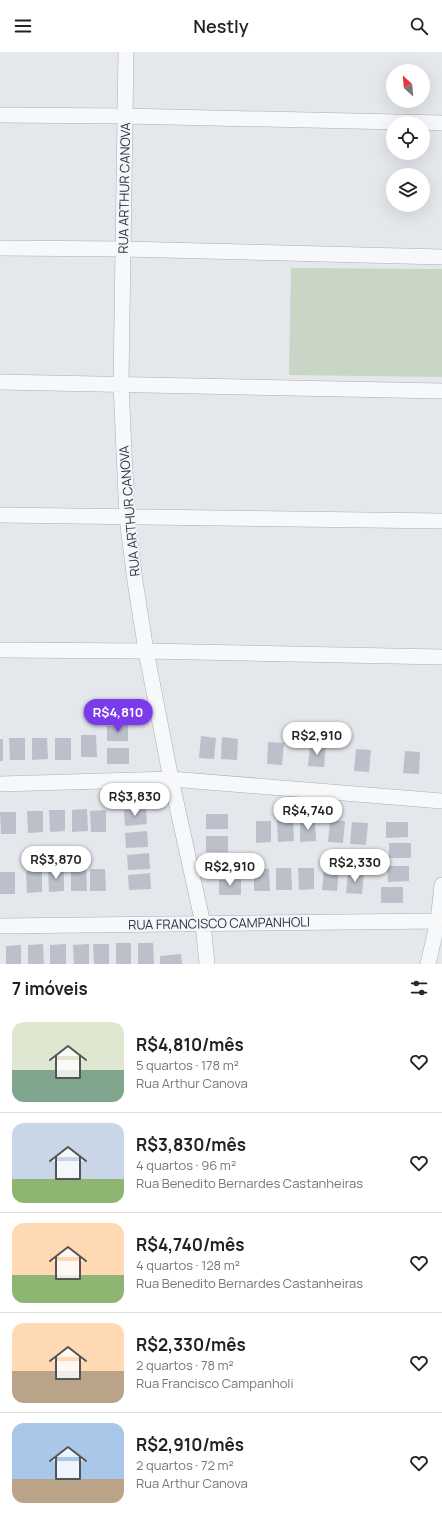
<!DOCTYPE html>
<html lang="pt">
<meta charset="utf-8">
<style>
:root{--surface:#fff;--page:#f2f2f2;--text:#222;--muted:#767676;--line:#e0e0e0;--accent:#7c3aed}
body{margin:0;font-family:Manrope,sans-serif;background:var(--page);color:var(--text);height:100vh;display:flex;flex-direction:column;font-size:15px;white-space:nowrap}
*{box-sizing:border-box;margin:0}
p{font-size:13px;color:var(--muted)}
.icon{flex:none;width:22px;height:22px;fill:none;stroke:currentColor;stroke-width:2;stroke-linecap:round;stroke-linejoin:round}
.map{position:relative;height:912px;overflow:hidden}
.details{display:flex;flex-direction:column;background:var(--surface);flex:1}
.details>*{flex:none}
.needle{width:26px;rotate:334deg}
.controls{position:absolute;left:386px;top:12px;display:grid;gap:8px}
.controls a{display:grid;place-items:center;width:44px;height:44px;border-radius:50%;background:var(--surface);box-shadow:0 4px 16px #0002;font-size:20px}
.price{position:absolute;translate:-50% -34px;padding:0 9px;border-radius:14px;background:#fff;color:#222;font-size:13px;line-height:26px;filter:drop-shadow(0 1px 2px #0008)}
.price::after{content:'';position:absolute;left:50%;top:24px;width:12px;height:9px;margin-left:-6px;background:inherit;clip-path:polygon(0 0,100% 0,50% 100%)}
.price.selected{background:var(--accent);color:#fff}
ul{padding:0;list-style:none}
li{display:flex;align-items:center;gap:12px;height:100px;padding:0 12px}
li+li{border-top:1px solid var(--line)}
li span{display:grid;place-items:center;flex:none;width:112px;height:80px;border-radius:12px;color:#555}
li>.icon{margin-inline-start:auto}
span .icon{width:48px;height:48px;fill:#fffc;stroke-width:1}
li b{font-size:17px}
h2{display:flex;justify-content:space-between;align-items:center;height:48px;padding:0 12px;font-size:17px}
header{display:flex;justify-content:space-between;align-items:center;height:52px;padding:0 12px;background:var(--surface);font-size:18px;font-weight:600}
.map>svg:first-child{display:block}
.green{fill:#c9d6c5}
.building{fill:#bbc0ca}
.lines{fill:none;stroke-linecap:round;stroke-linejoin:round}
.minor-casing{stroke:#a9aeb7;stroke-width:16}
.minor{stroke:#f7f8fa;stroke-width:15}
.labels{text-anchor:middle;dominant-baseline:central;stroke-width:3.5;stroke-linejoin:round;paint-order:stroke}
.street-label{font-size:13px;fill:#2b3445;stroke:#f4f6f9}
</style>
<header><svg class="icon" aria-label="menu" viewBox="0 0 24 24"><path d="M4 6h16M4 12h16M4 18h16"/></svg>Nestly<svg class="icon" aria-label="search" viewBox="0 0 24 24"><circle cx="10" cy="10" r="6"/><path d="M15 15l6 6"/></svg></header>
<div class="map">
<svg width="442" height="912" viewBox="0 0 442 912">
<rect width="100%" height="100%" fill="#e4e7ec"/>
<path class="green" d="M291,216l151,1v108l-153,-2z"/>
<path class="building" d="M128,673v16h-21v-15z
M81,683h15l1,22h-16z
M201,684l15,2 -2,21 -15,-1z
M222,685l16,2 -1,21 -16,-1z
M9,686h16v22h-15z
M32,686h15l1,21 -16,1z
M55,686h16v22h-16z
M0,687h3v22h-3z
M268,690l16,1 -2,22 -15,-1z
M310,692l16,1 -2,22 -16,-1z
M107,696h22v16h-22z
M356,697l15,1 -2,22 -15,-1z
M405,699l15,1 -1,22 -16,-1z
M87,757l1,22 -16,1v-22z
M146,757l1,15 -22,2 -1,-16z
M49,758h16v21l-15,1z
M106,758v22h-15l-1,-21z
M27,759h16v21l-15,1z
M0,760h16v22h-15z
M206,762h22v15h-22z
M293,767l1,22 -16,1 -1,-22z
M315,767l1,22 -16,1v-22z
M330,768l15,1 -2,22 -15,-1z
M256,769h15v21l-15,1z
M352,770l16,1 -2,22 -16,-1z
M386,770h22v15l-22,1z
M147,779l1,16 -22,1 -1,-15z
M206,784h22v16h-22z
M389,791h22v15h-22z
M149,801l1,16 -22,1 -1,-15z
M231,805v16h-22v-15z
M387,814h22v15l-21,1z
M276,816h15l1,22h-16z
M298,816h16v21l-15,1z
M324,816l15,1 -2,22 -15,-1z
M64,817v22l-15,1 -1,-22z
M86,817l1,22h-16v-21z
M90,817h15l1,22h-16z
M254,817h15l1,22h-16z
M26,819h16v21l-15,1z
M348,819l16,2 -2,21 -16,-1z
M0,820h15v22h-15z
M150,821l1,16 -22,1 -1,-15z
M241,827v16h-22v-15z
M381,835h22v16h-22z
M116,891h15v21h-15z
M138,891h15l1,21h-16z
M43,892l1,20h-16v-19z
M66,892v20h-16v-19z
M89,892v20h-15l-1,-19z
M93,892h16v20h-15z
M21,893v19h-15v-18z
M181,902l1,10h-22v-8z"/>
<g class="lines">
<g class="minor-casing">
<path id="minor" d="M126,0l-5,332 6,134 8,63 11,70 25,128 32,145 4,40
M0,63l125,1 317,7
M0,196l123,1 319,8
M0,330l442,9
M0,463l442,6
M0,598l146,1 296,6
M0,732l171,-5 271,22
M0,874l438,-5
M428,912l10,-43 4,-36"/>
</g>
<use href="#minor" class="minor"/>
</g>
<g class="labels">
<g class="street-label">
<text transform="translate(124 136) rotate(-89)">RUA ARTHUR CANOVA</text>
<text transform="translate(129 459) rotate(-95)">RUA ARTHUR CANOVA</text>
<text transform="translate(219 871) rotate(-1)">RUA FRANCISCO CAMPANHOLI</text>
</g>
</g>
</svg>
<div class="controls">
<a><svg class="needle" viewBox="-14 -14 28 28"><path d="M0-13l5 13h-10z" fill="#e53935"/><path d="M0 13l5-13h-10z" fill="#767676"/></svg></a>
<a><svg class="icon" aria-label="locate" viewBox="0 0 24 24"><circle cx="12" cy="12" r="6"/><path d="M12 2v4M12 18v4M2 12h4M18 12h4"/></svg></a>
<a><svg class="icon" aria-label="layers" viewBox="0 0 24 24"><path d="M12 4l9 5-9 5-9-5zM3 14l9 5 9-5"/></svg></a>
</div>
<b class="price selected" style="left:118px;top:681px">R$4,810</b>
<b class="price" style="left:317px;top:704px">R$2,910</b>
<b class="price" style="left:135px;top:765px">R$3,830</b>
<b class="price" style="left:308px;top:779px">R$4,740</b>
<b class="price" style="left:56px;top:828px">R$3,870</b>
<b class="price" style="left:355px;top:831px">R$2,330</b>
<b class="price" style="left:230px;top:835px">R$2,910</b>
</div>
<section class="details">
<h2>7 imóveis<svg class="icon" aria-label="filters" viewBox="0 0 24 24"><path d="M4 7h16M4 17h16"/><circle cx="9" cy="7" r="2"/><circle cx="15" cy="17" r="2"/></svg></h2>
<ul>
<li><span style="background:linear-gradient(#dfe7d0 60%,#7fa58c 0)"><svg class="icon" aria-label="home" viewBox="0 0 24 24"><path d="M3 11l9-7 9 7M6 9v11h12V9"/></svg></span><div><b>R$4,810/mês</b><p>5 quartos · 178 m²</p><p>Rua Arthur Canova</p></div><svg class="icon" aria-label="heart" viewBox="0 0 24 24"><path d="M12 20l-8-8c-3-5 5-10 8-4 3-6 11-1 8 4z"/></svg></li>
<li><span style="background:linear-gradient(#c9d6e8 70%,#8fb573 0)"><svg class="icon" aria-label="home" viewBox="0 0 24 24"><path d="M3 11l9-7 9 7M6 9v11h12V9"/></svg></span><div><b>R$3,830/mês</b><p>4 quartos · 96 m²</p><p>Rua Benedito Bernardes Castanheiras</p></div><svg class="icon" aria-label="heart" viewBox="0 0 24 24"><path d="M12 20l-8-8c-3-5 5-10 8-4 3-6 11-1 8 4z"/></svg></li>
<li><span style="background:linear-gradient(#ffd9b3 65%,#8fb573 0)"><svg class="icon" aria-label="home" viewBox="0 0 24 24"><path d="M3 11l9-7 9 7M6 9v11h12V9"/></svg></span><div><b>R$4,740/mês</b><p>4 quartos · 128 m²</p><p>Rua Benedito Bernardes Castanheiras</p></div><svg class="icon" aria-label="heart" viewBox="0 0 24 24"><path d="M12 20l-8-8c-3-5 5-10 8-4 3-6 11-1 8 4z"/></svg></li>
<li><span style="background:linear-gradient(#ffd9b3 60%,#b9a48a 0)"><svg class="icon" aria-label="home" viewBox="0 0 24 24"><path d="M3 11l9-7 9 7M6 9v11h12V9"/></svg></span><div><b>R$2,330/mês</b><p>2 quartos · 78 m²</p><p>Rua Francisco Campanholi</p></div><svg class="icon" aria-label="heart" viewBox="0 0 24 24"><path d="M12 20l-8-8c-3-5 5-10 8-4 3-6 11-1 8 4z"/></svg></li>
<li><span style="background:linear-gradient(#a9c7e8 70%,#b9a48a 0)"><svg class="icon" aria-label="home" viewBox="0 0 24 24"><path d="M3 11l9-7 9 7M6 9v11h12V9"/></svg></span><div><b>R$2,910/mês</b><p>2 quartos · 72 m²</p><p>Rua Arthur Canova</p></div><svg class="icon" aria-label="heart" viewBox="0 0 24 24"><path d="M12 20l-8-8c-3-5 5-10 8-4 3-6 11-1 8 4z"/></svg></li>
</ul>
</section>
